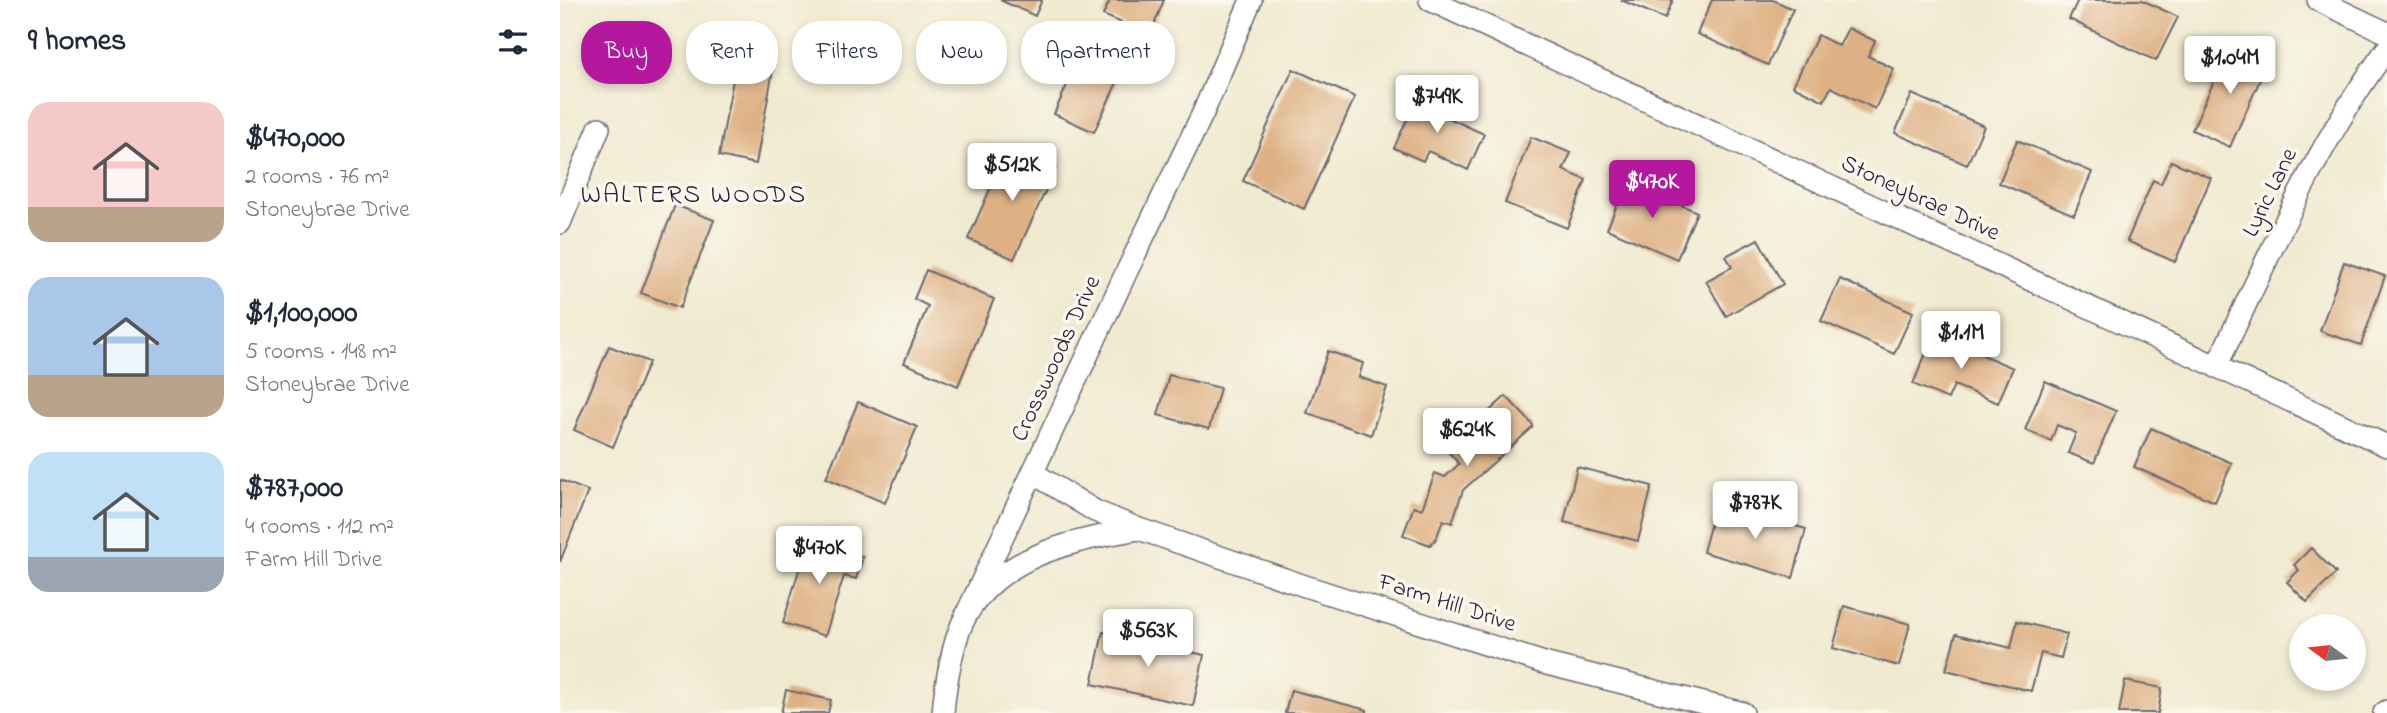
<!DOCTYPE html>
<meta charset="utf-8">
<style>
:root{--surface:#fff;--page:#f6f6f7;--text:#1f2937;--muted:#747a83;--accent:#b5179e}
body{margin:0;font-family:"Indie Flower",sans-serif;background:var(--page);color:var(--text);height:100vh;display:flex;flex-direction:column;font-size:26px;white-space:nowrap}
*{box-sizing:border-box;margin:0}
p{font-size:23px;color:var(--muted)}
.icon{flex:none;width:38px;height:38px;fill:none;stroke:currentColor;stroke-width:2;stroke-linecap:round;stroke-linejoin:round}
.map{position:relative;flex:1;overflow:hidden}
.details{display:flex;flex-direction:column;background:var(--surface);width:560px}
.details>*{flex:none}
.guide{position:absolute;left:21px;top:21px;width:665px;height:63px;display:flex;gap:14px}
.needle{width:46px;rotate:285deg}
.tools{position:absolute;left:1729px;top:614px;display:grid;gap:14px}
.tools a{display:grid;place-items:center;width:77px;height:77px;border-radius:50%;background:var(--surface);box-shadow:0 4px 10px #0003;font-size:35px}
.price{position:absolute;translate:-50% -60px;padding:0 16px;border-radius:7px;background:#fff;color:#222;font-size:23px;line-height:46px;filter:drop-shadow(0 2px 4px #0008)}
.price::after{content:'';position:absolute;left:50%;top:42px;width:21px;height:16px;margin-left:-10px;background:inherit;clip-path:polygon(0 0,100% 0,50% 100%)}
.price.current{background:var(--accent);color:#fff}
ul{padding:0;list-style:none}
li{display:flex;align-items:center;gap:21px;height:175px;padding:0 28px}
li span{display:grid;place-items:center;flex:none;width:196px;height:140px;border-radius:21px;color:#555}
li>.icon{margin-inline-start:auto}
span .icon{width:84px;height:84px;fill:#fffc;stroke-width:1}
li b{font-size:30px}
h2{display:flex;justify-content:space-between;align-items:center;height:84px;padding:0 28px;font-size:30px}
.chip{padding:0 24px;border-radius:28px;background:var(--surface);box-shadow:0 4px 10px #0003;font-size:24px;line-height:63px}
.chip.current{background:var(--accent);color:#fff}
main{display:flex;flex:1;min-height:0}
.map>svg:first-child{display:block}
.building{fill:#deb184}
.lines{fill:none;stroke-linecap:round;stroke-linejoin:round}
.minor-casing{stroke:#6a686f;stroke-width:24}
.minor{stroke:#fff;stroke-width:21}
.labels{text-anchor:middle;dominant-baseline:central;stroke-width:7;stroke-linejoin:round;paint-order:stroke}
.street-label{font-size:24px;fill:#22223b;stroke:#fbf7ec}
.neighbourhood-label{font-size:26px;letter-spacing:2px;fill:#22223b;stroke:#fbf7ec}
</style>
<main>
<section class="details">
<h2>9 homes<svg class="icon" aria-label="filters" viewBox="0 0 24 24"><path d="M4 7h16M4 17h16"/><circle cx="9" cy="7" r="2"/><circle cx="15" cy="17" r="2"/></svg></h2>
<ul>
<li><span style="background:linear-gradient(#f6c9c9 75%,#b9a48a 0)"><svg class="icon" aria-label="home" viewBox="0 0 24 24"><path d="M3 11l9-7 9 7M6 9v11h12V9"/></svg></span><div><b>$470,000</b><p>2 rooms · 76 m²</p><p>Stoneybrae Drive</p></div></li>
<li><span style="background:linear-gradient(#a9c7e8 70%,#b9a48a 0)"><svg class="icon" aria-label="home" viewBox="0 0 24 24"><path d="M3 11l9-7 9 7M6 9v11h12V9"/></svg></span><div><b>$1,100,000</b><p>5 rooms · 148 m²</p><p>Stoneybrae Drive</p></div></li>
<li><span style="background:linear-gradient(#bfe0f5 75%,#9aa5b1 0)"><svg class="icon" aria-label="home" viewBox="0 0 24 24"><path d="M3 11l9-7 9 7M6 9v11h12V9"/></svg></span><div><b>$787,000</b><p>4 rooms · 112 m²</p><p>Farm Hill Drive</p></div></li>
</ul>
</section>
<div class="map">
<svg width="1827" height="713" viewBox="0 0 1827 713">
<rect width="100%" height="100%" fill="#fbf7ec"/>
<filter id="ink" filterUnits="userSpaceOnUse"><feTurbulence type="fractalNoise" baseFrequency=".0143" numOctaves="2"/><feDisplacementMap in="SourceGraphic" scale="14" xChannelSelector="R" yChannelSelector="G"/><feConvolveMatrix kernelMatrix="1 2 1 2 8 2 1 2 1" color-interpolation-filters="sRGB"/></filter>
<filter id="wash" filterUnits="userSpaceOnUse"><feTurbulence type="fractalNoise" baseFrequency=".00686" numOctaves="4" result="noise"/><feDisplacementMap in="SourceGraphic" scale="28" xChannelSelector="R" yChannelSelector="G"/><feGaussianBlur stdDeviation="1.57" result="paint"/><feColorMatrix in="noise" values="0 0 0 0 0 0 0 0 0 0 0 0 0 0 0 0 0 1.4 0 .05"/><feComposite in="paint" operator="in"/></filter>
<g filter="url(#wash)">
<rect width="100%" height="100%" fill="#f0ead0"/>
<g id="blocks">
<path class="building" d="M440,0h42l-7,16z
M550,0h54l-14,35 -47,-20z
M1061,0h52l-8,19z
M1152,0h61l20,9 -25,56 -71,-31z
M1518,0h64l36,17 -22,44 -87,-42z
M1288,28l27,13 -7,15 26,13 -19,40 -44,-22 -7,14 -31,-15 25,-51 21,11z
M527,40l41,19 -34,73 -40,-18z
M1670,45l38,17 -38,85 -38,-17z
M176,63l37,7 -17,94 -37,-8z
M733,69l62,28 -51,112 -61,-28z
M859,93l17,7 -5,10 53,24 -16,36 -40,-19 -5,10 -29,-13z
M1352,94l72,32 -17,39 -72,-32z
M971,137l40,16 -8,17 23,10 -19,48 -62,-25z
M1457,140l75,32 -18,43 -75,-32z
M449,146l47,22 -42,91 -46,-20z
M1611,161l40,17 -36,84 -48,-21 26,-61 8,4z
M1067,181l70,31 -20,47 -70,-30z
M115,205l39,15 -34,88 -39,-15z
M1198,239l25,45 -57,32 -20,-35 26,-14 -6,-11z
M1784,262l41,14 -24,69 -41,-14z
M366,270l68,29 -36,87 -54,-23 24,-57 -14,-7z
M1280,279l73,33 -19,42 -73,-33z
M1374,334l79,34 -15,35 -44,-18 -6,14 -35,-15z
M49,346l40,16 -36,85 -39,-17z
M768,351l35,12 -4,14 28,10 -16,48 -64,-22z
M609,375l51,13 -11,41 -51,-14z
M1485,381l71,30 -22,52 -26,-10 8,-20 -19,-8 -6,16 -26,-11z
M946,396l27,29 -1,3 -69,62 -11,33 -9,-3 -7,19 -6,6 -27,-10 11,-29 8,3 13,-36 10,4 14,-13 -12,-14z
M298,402l59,25 -32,76 -59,-25z
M1591,428l81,35 -17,39 -81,-35z
M1017,467l75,19 -14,55 -74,-19z
M0,480l28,11 -28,71z
M1156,504l90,25 -13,49 -90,-26z
M248,540l55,17 -7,22 -12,-3 -19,60 -42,-13z
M1751,548l25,25 -29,29 -20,-20 12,-12 -5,-5z
M1284,606l66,18 -11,42 -66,-18z
M1457,621l50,13 -6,24 -20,-5 -10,38 -85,-21 10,-36 55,14z
M543,632l101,23 -11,51 -101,-22z
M1565,681l37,7 -4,25h-39z
M226,690l45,10 -3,13h-47z
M731,690l76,20v3h-82z"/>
</g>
</g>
<g filter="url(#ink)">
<use href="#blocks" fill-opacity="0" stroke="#6a686f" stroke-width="2"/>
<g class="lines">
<g class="minor-casing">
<path id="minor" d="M870,0l957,446
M1758,0l69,33
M0,223l39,-95
M1656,367c52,-108 99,-221 171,-318
M473,473l62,38 44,18 166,57 242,78 196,49
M406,615l160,-342 77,-160 48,-113
M383,713c2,-27 10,-75 24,-99 35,-60 109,-74 172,-85
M1824,713l3,-2"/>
</g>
<use href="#minor" class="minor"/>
</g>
</g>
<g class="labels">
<g class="street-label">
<text transform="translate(1711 193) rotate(-64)">Lyric Lane</text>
<text transform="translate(1360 199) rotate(25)">Stoneybrae Drive</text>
<text transform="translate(497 359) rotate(-65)">Crosswoods Drive</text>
<text transform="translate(887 604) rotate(18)">Farm Hill Drive</text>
</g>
<g class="neighbourhood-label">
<text x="134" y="196">WALTERS WOODS</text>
</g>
</g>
</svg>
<div class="tools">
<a><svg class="needle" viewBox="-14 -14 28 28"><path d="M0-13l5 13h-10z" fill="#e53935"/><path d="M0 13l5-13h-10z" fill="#747a83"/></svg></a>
</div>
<b class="price" style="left:1670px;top:96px">$1.04M</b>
<b class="price" style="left:877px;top:135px">$749K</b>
<b class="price" style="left:452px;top:203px">$512K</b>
<b class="price current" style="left:1092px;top:220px">$470K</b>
<b class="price" style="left:1401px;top:371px">$1.1M</b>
<b class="price" style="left:907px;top:468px">$624K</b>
<b class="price" style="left:1195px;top:541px">$787K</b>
<b class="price" style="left:259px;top:586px">$470K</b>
<b class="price" style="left:588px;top:669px">$563K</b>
<div class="guide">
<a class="chip current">Buy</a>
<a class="chip">Rent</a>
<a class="chip">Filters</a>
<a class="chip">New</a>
<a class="chip">Apartment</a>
</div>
</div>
</main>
